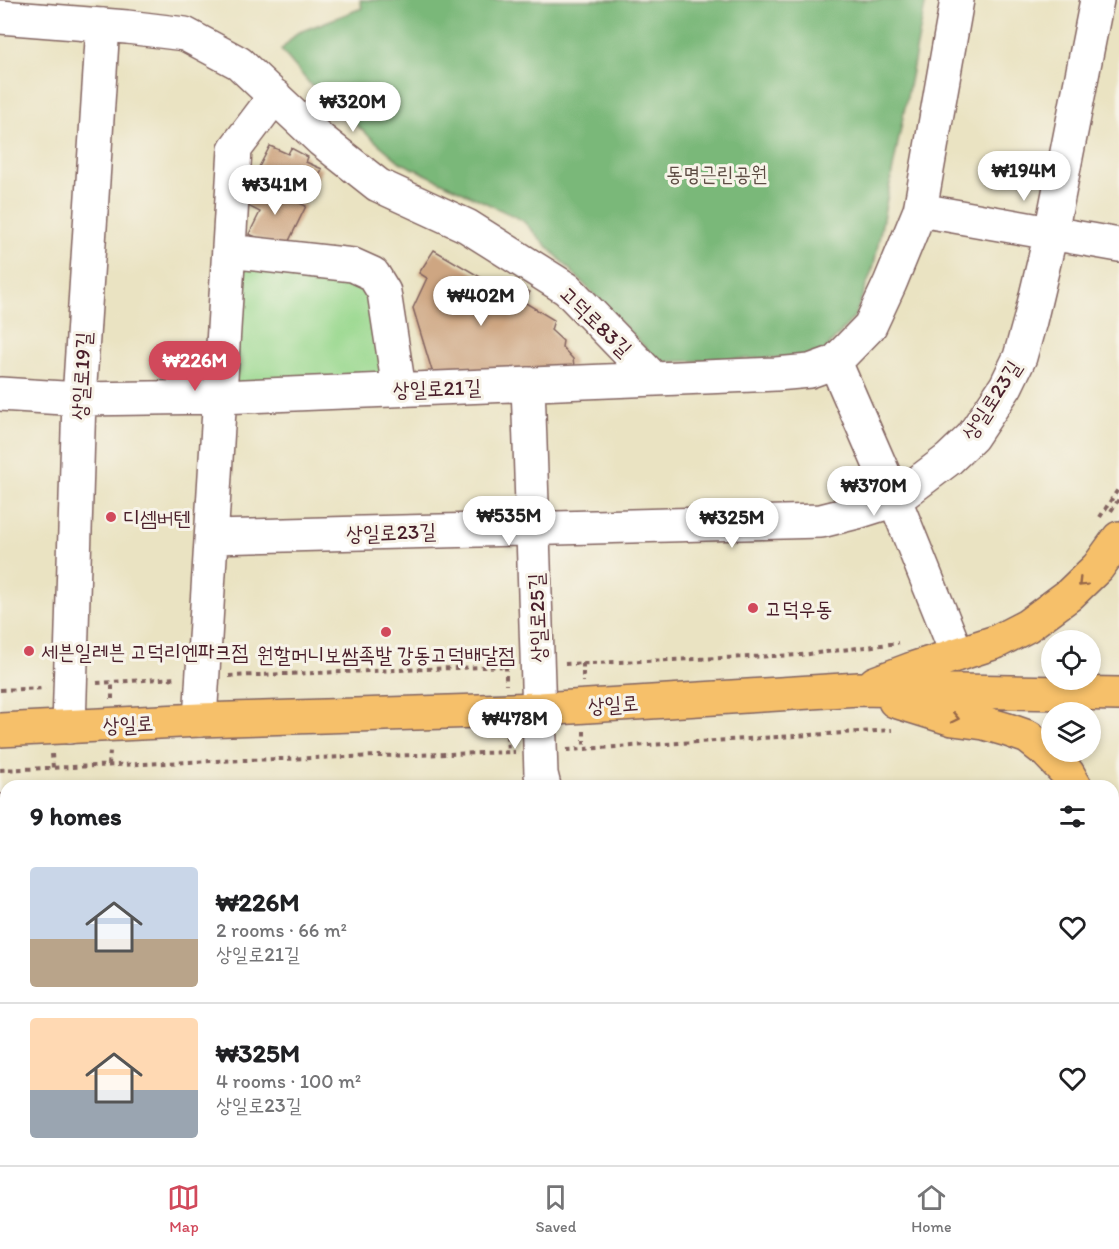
<!DOCTYPE html>
<meta charset="utf-8">
<style>
:root{--surface:#fff;--page:#f2f2f2;--text:#202124;--muted:#757577;--line:#e0e0e0;--accent:#d1495b}
body{margin:0;font-family:Itim,"Poor Story",sans-serif;background:var(--page);color:var(--text);height:100vh;display:flex;flex-direction:column;font-size:22px;white-space:nowrap}
*{box-sizing:border-box;margin:0}
p{font-size:20px;color:var(--muted)}
.icon{flex:none;width:33px;height:33px;fill:none;stroke:currentColor;stroke-width:2;stroke-linecap:round;stroke-linejoin:round}
.map{position:relative;flex:1;overflow:hidden}
.sheet{position:absolute;left:0px;top:780px;width:1119px;height:386px;display:flex;flex-direction:column;background:var(--surface);border-radius:18px 18px 0 0;box-shadow:0 3px 9px #0003}
.sheet>*{flex:none}
.buttons{position:absolute;left:1041px;top:630px;display:grid;gap:12px}
.buttons a{display:grid;place-items:center;width:60px;height:60px;border-radius:50%;background:var(--surface);box-shadow:0 3px 9px #0003;font-size:30px}
.price{position:absolute;translate:-50% -51px;padding:0 14px;border-radius:21px;background:#fff;color:#222;font-size:20px;line-height:39px;filter:drop-shadow(0 2px 3px #0008)}
.price::after{content:'';position:absolute;left:50%;top:36px;width:18px;height:14px;margin-left:-9px;background:inherit;clip-path:polygon(0 0,100% 0,50% 100%)}
.price.active{background:var(--accent);color:#fff}
ul{padding:0;list-style:none}
li{display:flex;align-items:center;gap:18px;height:150px;padding:0 30px}
li+li{border-top:2px solid var(--line)}
li span{display:grid;place-items:center;flex:none;width:168px;height:120px;border-radius:6px;color:#555}
li>.icon{margin-inline-start:auto}
span .icon{width:72px;height:72px;fill:#fffc;stroke-width:1}
li b{font-size:26px}
h2{display:flex;justify-content:space-between;align-items:center;height:72px;padding:0 30px;font-size:26px}
.tab-bar{display:flex;justify-content:space-around;align-items:center;height:84px;border-top:2px solid var(--line);background:var(--surface);font-size:16px;color:var(--muted)}
.tab-bar a{display:grid;justify-items:center;gap:3px}
.tab-bar .active{color:var(--accent)}
.map>svg:first-child{display:block}
.green{fill:#99d88e;stroke:#727c5c;stroke-width:1.5}
.forest{fill:#7ab879;stroke:#626c52;stroke-width:1.5}
.lines{fill:none;stroke-linecap:round;stroke-linejoin:round}
.stream{stroke:#5aa6d3;stroke-width:7}
.building{fill:#cea682}
.minor-casing{stroke:#826460;stroke-width:36}
.major-casing{stroke:#826460;stroke-width:36}
.path{stroke:#826460;stroke-width:4;stroke-dasharray:4.5 4.5;stroke-linecap:butt}
.minor{stroke:#fff;stroke-width:33}
.major{stroke:#f6c06b;stroke-width:33}
.oneway{stroke:#976748}
.poi-dot{fill:#d1495b;stroke:#f7f3e8;stroke-width:2}
.labels{text-anchor:middle;dominant-baseline:central;stroke-width:6;stroke-linejoin:round;paint-order:stroke}
.park-label{font-size:21px;fill:#5e4d44;stroke:#f7f3e8}
.street-label{font-size:21px;fill:#4a1f2b;stroke:#f7f3e8}
.poi-label{font-size:21px;fill:#4a1f2b;stroke:#f7f3e8;text-anchor:start}
</style>
<div class="map">
<svg width="1119" height="1165" viewBox="0 0 1119 1165">
<rect width="100%" height="100%" fill="#f7f3e8"/>
<filter id="ink" filterUnits="userSpaceOnUse"><feTurbulence type="fractalNoise" baseFrequency=".0167" numOctaves="2"/><feDisplacementMap in="SourceGraphic" scale="12" xChannelSelector="R" yChannelSelector="G"/><feConvolveMatrix kernelMatrix="1 2 1 2 8 2 1 2 1" color-interpolation-filters="sRGB"/></filter>
<filter id="wash" filterUnits="userSpaceOnUse"><feTurbulence type="fractalNoise" baseFrequency=".008" numOctaves="4" result="noise"/><feDisplacementMap in="SourceGraphic" scale="24" xChannelSelector="R" yChannelSelector="G"/><feGaussianBlur stdDeviation="1.35" result="paint"/><feColorMatrix in="noise" values="0 0 0 0 0 0 0 0 0 0 0 0 0 0 0 0 0 1.4 0 .05"/><feComposite in="paint" operator="in"/></filter>
<g filter="url(#wash)">
<rect width="100%" height="100%" fill="#eae3c2"/>
<path class="green" d="M231,254l140,23 25,109 -173,8z
M0,930l6,2v156l-6,-2z
M253,1160h366l11,5h-363z"/>
<path class="forest" d="M360,0h566l-52,265 -19,51 -31,35 -21,6 -144,5 -137,-142 -122,-58 -85,-72 -34,-40 16,-17 65,-25z"/>
<g class="lines">
<path class="stream" d="M0,1005l6,1
M478,1160l10,5"/>
</g>
<g id="blocks">
<path class="building" d="M270,146l18,8 3,-6 17,9 -2,5 16,7 -12,26 -17,-8 -3,6 -19,-8 4,-7 -17,-9z
M259,184l47,22 -21,43 -36,-15 11,-22 -12,-6z
M434,250l75,44 5,-11 16,9 -6,10 30,18 -3,10 12,11 -1,6 11,12 1,7 -138,18 -23,-76 14,-30 -8,-5z
M0,794h6v74l-6,-1z
M64,1160h38l3,5h-49z
M722,1160h27l10,5h-39z
M798,1160h30l-4,5h-28z"/>
</g>
</g>
<g filter="url(#ink)">
<use href="#blocks" fill-opacity="0" stroke="#826460" stroke-width="1.5"/>
<g class="lines">
<g class="minor-casing">
<path id="minor" d="M0,17l127,10 58,7 54,29 82,77 57,45 89,41 100,63 87,90
M920,210l199,35
M229,251l124,14 20,9 11,18 15,97
M835,362l60,138 62,154
M528,384l13,390 3,12
M0,394l79,5 141,-2 556,-23 34,-3 25,-9 35,-36 20,-43 30,-73 37,-210
M212,537l609,-16 36,-9 38,-12 54,-41 23,-22 34,-51 14,-29 10,-36 21,-88 46,-233
M200,720l35,-571 40,-53
M69,727l10,-328 24,-374
M1113,1111l6,-4"/>
</g>
<g class="major-casing">
<path id="major" d="M875,683l37,-14 84,-27 31,-16 42,-31 29,-28 21,-29
M895,701l58,18 31,4 24,7 20,7 19,15 21,22 7,12
M0,730l200,-10 340,-11 319,-20 260,5
M1113,850l6,8"/>
</g>
<path class="path" d="M1111,511l8,-12
M1100,517l19,-29
M583,663v19
M565,664l236,-9 97,-12
M506,666v19
M229,676l283,-10
M97,683l79,-5
M0,690l45,-2
M112,699v-17
M584,731v18
M507,735l1,17
M567,750l325,-20
M52,754l1,14
M109,765l1,-14
M0,770l213,-9 302,-9
M0,919l6,1
M1113,971l6,9
M0,980l6,1
M0,1029l6,1
M0,1080l6,1
M279,1160l16,5
M394,1160l10,5
M529,1160l9,5
M610,1160l11,5
M2,1165l4,-17
M461,1165l3,-5"/>
<use href="#minor" class="minor"/>
<use href="#major" class="major"/>
</g>
<defs><path id="oneway-chevron" d="M-2-3.5L2.5 0L-2 3.5" fill="none" stroke-width="1.6" stroke-linecap="round" stroke-linejoin="round" transform="scale(1.5)"/></defs>
<g class="oneway">
<use href="#oneway-chevron" transform="translate(1082 583) rotate(135)"/>
<use href="#oneway-chevron" transform="translate(955 718) rotate(12)"/>
</g>
</g>
<g class="poi-dot">
<circle cx="111" cy="517" r="6"/>
<circle cx="753" cy="608" r="6"/>
<circle cx="386" cy="632" r="6"/>
<circle cx="29" cy="651" r="6"/>
</g>
<g class="labels">
<g class="park-label">
<text x="717" y="173">동명근린공원</text>
</g>
<g class="street-label">
<text transform="translate(596 321) rotate(44)">고덕로83길</text>
<text transform="translate(81 376) rotate(-87)">상일로19길</text>
<text transform="translate(437 388) rotate(-2)">상일로21길</text>
<text transform="translate(991 400) rotate(-57)">상일로23길</text>
<text transform="translate(391 532) rotate(-2)">상일로23길</text>
<text transform="translate(537 618) rotate(-92)">상일로25길</text>
<text transform="translate(613 704) rotate(-4)">상일로</text>
<text transform="translate(128 724) rotate(-3)">상일로</text>
</g>
<g class="poi-label">
<text x="123" y="517">디셈버텐</text>
<text x="765" y="608">고덕우동</text>
<text x="41" y="651">세븐일레븐 고덕리엔파크점</text>
<text x="386" y="654" text-anchor="middle">원할머니보쌈족발 강동고덕배달점</text>
</g>
</g>
</svg>
<div class="buttons">
<a><svg class="icon" aria-label="locate" viewBox="0 0 24 24"><circle cx="12" cy="12" r="6"/><path d="M12 2v4M12 18v4M2 12h4M18 12h4"/></svg></a>
<a><svg class="icon" aria-label="layers" viewBox="0 0 24 24"><path d="M12 4l9 5-9 5-9-5zM3 14l9 5 9-5"/></svg></a>
</div>
<b class="price" style="left:353px;top:133px">₩320M</b>
<b class="price" style="left:1024px;top:202px">₩194M</b>
<b class="price" style="left:275px;top:216px">₩341M</b>
<b class="price" style="left:481px;top:327px">₩402M</b>
<b class="price active" style="left:195px;top:392px">₩226M</b>
<b class="price" style="left:874px;top:517px">₩370M</b>
<b class="price" style="left:509px;top:547px">₩535M</b>
<b class="price" style="left:732px;top:549px">₩325M</b>
<b class="price" style="left:515px;top:750px">₩478M</b>
<section class="sheet">
<h2>9 homes<svg class="icon" aria-label="filters" viewBox="0 0 24 24"><path d="M4 7h16M4 17h16"/><circle cx="9" cy="7" r="2"/><circle cx="15" cy="17" r="2"/></svg></h2>
<ul>
<li><span style="background:linear-gradient(#c9d6e8 60%,#b9a48a 0)"><svg class="icon" aria-label="home" viewBox="0 0 24 24"><path d="M3 11l9-7 9 7M6 9v11h12V9"/></svg></span><div><b>₩226M</b><p>2 rooms · 66 m²</p><p>상일로21길</p></div><svg class="icon" aria-label="heart" viewBox="0 0 24 24"><path d="M12 20l-8-8c-3-5 5-10 8-4 3-6 11-1 8 4z"/></svg></li>
<li><span style="background:linear-gradient(#ffd9b3 60%,#9aa5b1 0)"><svg class="icon" aria-label="home" viewBox="0 0 24 24"><path d="M3 11l9-7 9 7M6 9v11h12V9"/></svg></span><div><b>₩325M</b><p>4 rooms · 100 m²</p><p>상일로23길</p></div><svg class="icon" aria-label="heart" viewBox="0 0 24 24"><path d="M12 20l-8-8c-3-5 5-10 8-4 3-6 11-1 8 4z"/></svg></li>
</ul>
</section>
</div>
<nav class="tab-bar">
<a class="active"><svg class="icon" aria-label="map" viewBox="0 0 24 24"><path d="M3 6l6-2 6 2 6-2v14l-6 2-6-2-6 2zM9 4v14M15 6v14"/></svg>Map</a>
<a><svg class="icon" aria-label="saved" viewBox="0 0 24 24"><path d="M7 4h10v16l-5-4-5 4z"/></svg>Saved</a>
<a><svg class="icon" aria-label="home" viewBox="0 0 24 24"><path d="M3 11l9-7 9 7M6 9v11h12V9"/></svg>Home</a>
</nav>
